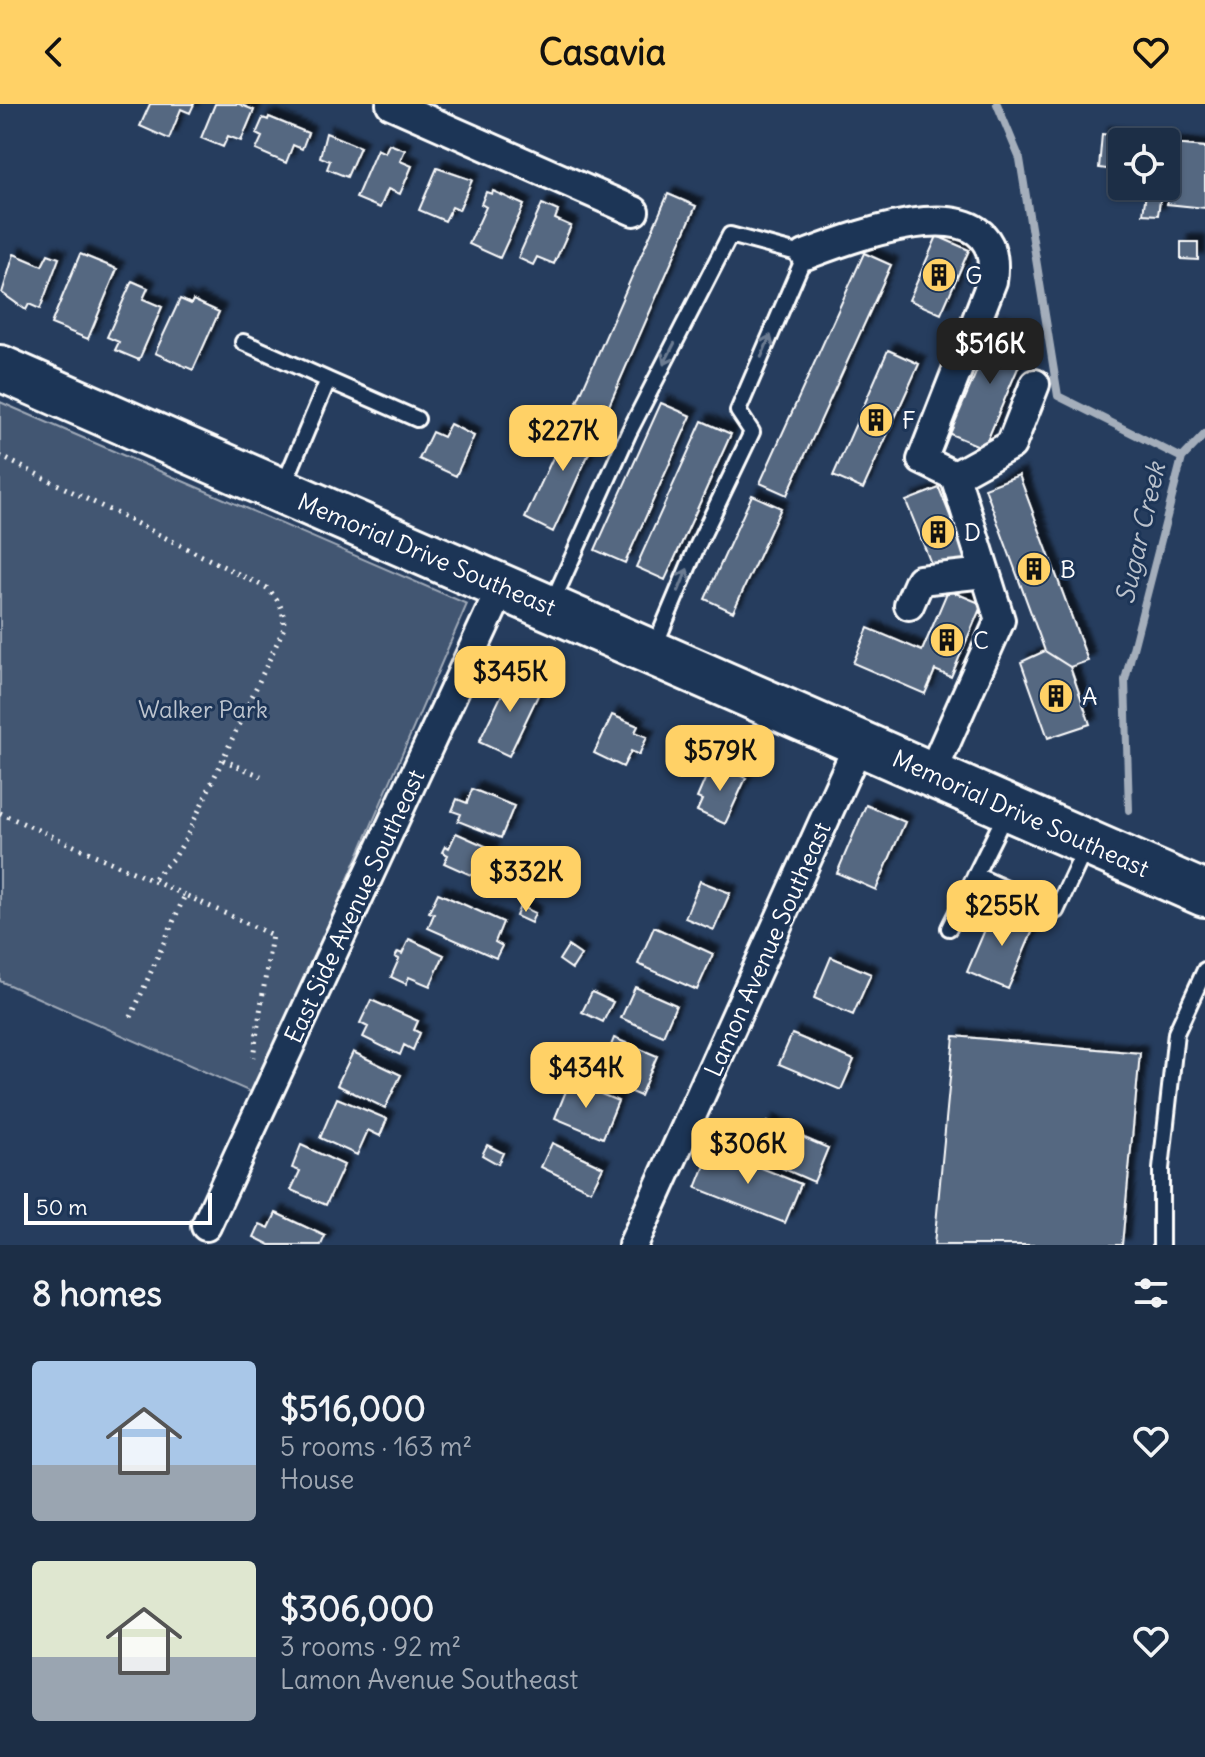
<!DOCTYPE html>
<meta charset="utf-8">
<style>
:root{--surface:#1c2e46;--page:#293a51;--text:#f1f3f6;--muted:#a0a8b3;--line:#3a4a5f;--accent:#ffd166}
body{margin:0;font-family:Delius,sans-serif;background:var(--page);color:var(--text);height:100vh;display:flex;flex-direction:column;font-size:30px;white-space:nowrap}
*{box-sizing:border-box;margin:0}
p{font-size:26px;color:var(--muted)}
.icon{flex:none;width:44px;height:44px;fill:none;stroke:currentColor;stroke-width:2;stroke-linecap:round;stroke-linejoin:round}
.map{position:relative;height:1141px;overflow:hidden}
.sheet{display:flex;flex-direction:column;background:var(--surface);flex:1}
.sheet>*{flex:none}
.tools{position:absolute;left:1108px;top:24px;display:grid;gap:16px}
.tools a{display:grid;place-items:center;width:72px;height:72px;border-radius:8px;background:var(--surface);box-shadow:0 2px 6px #0004,0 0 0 2px var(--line);font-size:40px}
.scale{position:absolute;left:24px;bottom:20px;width:188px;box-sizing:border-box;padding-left:8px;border:4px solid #fff;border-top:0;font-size:22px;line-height:28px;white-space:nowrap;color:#fff;-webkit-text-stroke:6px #1d3557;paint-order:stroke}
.price{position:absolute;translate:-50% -68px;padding:0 18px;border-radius:16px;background:var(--accent);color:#111;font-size:26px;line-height:52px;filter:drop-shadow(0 2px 4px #0008)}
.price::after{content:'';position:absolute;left:50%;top:48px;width:24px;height:18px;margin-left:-12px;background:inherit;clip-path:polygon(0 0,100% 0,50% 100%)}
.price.active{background:#222;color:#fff}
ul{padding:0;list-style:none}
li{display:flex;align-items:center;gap:24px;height:200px;padding:0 32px}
li span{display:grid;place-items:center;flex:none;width:224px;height:160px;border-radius:8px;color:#555}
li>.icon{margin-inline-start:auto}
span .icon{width:96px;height:96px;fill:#fffc;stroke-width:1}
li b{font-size:34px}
h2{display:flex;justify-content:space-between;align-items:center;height:96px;padding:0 32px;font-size:34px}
header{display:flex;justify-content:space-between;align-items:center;height:104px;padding:0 32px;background:var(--accent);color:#111;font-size:36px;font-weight:800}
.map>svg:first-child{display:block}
.green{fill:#425672;stroke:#a0aab8;stroke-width:2}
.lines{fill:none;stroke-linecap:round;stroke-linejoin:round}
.stream{stroke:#a4aebb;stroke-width:8}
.building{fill:#556781;stroke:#fff;stroke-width:2;filter:url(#shadow)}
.lane-casing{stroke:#fff;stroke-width:20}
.street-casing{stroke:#fff;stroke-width:34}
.primary-casing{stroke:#fff;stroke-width:50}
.path{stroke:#fff;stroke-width:5;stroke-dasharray:2 6;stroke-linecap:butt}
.lane{stroke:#1d3557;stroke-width:14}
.street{stroke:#1d3557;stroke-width:28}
.primary{stroke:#1d3557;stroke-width:44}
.oneway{stroke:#6c7c92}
.labels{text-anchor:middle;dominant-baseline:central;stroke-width:6;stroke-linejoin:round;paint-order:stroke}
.poi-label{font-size:24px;fill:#fff;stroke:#1d3557;text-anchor:start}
.street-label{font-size:24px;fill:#fff;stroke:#1d3557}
.park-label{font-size:24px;fill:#bdc4ce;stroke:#1d3557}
.water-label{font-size:26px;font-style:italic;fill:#bbc2cc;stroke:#1d3557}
</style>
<header><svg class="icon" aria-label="back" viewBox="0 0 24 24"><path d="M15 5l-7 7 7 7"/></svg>Casavia<svg class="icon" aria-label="heart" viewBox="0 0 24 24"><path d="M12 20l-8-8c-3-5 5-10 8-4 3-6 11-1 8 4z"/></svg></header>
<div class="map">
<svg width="1205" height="1141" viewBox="0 0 1205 1141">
<defs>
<filter id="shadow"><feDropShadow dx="7" dy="-7" stdDeviation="2" flood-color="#0009"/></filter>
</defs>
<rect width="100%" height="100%" fill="#263d5e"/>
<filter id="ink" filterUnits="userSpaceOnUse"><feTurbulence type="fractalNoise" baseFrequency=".0125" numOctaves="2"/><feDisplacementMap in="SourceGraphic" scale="16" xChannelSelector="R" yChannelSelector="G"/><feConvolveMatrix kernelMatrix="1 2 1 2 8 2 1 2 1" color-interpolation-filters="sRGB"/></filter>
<g filter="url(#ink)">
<path class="green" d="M0,298l467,202 -212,490 -255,-113z"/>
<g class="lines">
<path class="stream" d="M997,0l23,55 38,237 124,62
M1129,706l-4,-130 57,-222 23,-24"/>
</g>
<path class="building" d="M150,0h44l-4,9 -9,-4 -12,30 -29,-13z
M215,0h24l15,6 -13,31 -13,-5 -5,11 -22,-9z
M269,13l39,16 -6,16 -9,-4 -7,18 -30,-13 6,-13 -6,-3 7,-16 5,2z
M326,29l34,14 -13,30 -20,-8 3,-8 -10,-4z
M1102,30l55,7 -1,1h-34v29l-23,-3z
M389,40l16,6 -5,11 12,5 -12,28 -12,-5 -8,19 -24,-10 21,-49 8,4z
M1173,40l32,3v61l-38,-4z
M437,64l35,12 -13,30 -7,-3 -7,14 -26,-11z
M1147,82h15l-4,29 -15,-1z
M493,87l31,14 -24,53 -31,-14 17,-37 -5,-3 5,-12 6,2z
M668,90l28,12 -91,209 -28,-13z
M542,100l16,7 -3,8 16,7 -17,38 -17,-7 -4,8 -15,-7z
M937,132l32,14 -28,64 -32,-14z
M1181,138h17v18l-17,-1z
M864,149l27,12 -104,230 -27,-12z
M14,150l28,12 6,-12 11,4 -19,51 -11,-5 -3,6 -24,-17z
M80,150l37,15 -29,70 -37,-15z
M132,177l16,7 -5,11 19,8 -23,53 -24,-10 4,-8 -12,-5z
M180,195l11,5 2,-4 26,12 -26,58 -38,-17z
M997,219l34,14 -47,111 -34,-14z
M888,246l31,14 -56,125 -30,-13z
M661,299l30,13 -66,147 -30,-13z
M573,310l28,13 -48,105 -28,-14z
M702,317l29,13 -66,146 -29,-13z
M450,320l24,12 -18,40 -37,-17 13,-27 11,5z
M1019,371l69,186 -18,6 -25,-16 -60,-163z
M939,384l30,75 -33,13 -30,-75z
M752,391l29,13 -48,104 -28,-13z
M948,486l34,14 -31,73 -16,-7 -10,24 -72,-31 15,-35 54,23z
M1045,547l25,16 20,57 -42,14 -27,-76z
M512,569l30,14 -33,69 -30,-14z
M612,611l26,11 -3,6 12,5 -8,18 -8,-4 -8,16 -29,-14z
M712,659l34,15 -21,46 -28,-13 5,-11 -5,-2z
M472,685l42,17 -13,32 -43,-17 3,-7 -9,-3 5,-12 10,4z
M866,701l39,17 -29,68 -39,-17z
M456,729l36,16 -5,13 4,2 -7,17 -40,-18 4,-8 -6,-3 3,-6 4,2z
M700,777l30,12 -16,37 -29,-12z
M438,789l65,29 -8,20 7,4 -6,12 -68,-30 6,-14 -5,-2z
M520,802l15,7 -4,10 -15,-7z
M995,802l41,17 -28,66 -41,-17z
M654,823l59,27 -16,36 -59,-26z
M409,835l35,16 -14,31 -21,-9 -3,7 -15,-7 8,-18 -4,-2 3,-5 4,2z
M568,842l13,9 -9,14 -13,-9z
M831,853l40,17 -18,41 -39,-17z
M635,883l41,18 -13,31 -42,-18z
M592,888l21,10 -10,20 -21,-10z
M371,896l47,21 -4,9 6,3 -7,17 -9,-5 -4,10 -37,-18 5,-10 -8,-4z
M792,930l62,26 -13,30 -62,-26z
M954,932l186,17 -18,192h-188z
M614,934l43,18 -17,40 -42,-18z
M353,948l48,23 -16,33 -48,-23z
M570,977l48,20 -15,37 -48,-20z
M337,994l50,21 -7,17 -12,-6 -11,25 -37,-17z
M767,1018l61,26 -14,34 -46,-20 7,-18 -15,-6z
M552,1039l51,24 -12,24 -50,-24z
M301,1041l43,20 -18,40 -35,-15 9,-19 -8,-3z
M487,1041l16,8 -5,11 -16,-9z
M712,1044l89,36 -16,39 -89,-35z
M276,1109l49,23 -4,9h-51l-16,-8 6,-13 9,4z"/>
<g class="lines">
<g class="lane-casing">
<path id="lane" d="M243,238l85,38
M283,383l45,-107 89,39
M552,499l77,-171 101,-197 75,20 -67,156 14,21 -57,119 -41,97
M975,771l81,36 30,-64
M949,824l58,-117
M1161,1141v-76l15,-136 29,-63"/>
</g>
<g class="street-casing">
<path id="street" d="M391,0l243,107
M805,151c48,-18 202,-78 187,26l-70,179 33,16 45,144 -68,153
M955,372l56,-31 24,-61
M909,501l11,-25 65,-7
M206,1122l296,-639
M633,1141l227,-504"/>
</g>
<g class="primary-casing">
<path id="primary" d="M0,264l1205,526"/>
</g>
<path class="path" d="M0,352l267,132c13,13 17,22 17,40l-99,212 -9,15 -24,25
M223,656l38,16
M0,709l185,82
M131,913l54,-122 87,40 -19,122"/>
<use href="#lane" class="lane"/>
<use href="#street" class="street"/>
<use href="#primary" class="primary"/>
</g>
<defs><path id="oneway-shaft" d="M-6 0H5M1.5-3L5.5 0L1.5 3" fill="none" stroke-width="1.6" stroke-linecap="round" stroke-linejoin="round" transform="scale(2)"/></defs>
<g class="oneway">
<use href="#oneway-shaft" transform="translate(766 242) rotate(-67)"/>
<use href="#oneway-shaft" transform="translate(669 250) rotate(117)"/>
<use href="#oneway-shaft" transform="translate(683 476) rotate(-68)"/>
</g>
</g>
<defs>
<g id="building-disc" transform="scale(1.8)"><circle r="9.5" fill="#ffd166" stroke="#1d3557"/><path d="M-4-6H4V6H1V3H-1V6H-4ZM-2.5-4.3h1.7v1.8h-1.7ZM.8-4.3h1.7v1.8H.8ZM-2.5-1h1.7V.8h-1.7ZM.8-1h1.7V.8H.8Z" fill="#111"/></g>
</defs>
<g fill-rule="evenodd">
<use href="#building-disc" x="939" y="171"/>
<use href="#building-disc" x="876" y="316"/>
<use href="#building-disc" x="938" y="428"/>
<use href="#building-disc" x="1034" y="465"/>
<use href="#building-disc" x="947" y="536"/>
<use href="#building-disc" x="1056" y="592"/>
</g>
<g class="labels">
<g class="poi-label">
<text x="965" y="171">G</text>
<text x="902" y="316">F</text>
<text x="964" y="428">D</text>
<text x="1060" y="465">B</text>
<text x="973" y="536">C</text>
<text x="1082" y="592">A</text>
</g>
<g class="street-label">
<text transform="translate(427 450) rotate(23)">Memorial Drive Southeast</text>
<text transform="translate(1021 709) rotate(24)">Memorial Drive Southeast</text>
<text transform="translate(354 802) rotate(-65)">East Side Avenue Southeast</text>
<text transform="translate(767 845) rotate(-66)">Lamon Avenue Southeast</text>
</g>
<g class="park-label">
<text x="203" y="605">Walker Park</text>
</g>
<g class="water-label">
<text transform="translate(1140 429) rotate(-77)">Sugar Creek</text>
</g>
</g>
</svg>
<div class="tools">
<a><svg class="icon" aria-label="locate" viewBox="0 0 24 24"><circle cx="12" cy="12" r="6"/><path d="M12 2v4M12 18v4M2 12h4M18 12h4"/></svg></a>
</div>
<div class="scale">50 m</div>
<b class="price active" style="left:990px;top:282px">$516K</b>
<b class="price" style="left:563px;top:369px">$227K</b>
<b class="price" style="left:510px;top:610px">$345K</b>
<b class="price" style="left:720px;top:689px">$579K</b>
<b class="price" style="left:526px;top:810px">$332K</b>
<b class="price" style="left:1002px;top:844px">$255K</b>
<b class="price" style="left:586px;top:1006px">$434K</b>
<b class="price" style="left:748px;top:1082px">$306K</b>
</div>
<section class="sheet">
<h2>8 homes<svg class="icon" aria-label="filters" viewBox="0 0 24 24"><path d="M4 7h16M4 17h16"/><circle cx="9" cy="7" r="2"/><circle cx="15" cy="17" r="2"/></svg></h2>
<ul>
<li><span style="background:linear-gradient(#a9c7e8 65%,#9aa5b1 0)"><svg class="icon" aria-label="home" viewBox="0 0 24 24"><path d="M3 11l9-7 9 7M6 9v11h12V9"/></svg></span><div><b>$516,000</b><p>5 rooms · 163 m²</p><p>House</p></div><svg class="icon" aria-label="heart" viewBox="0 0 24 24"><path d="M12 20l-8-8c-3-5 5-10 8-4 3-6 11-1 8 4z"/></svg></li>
<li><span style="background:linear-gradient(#dfe7d0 60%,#9aa5b1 0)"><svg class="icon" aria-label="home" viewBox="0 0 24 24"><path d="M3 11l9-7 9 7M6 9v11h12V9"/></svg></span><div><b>$306,000</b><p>3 rooms · 92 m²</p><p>Lamon Avenue Southeast</p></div><svg class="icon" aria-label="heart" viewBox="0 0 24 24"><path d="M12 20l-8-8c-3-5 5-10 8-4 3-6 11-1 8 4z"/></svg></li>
</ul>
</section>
